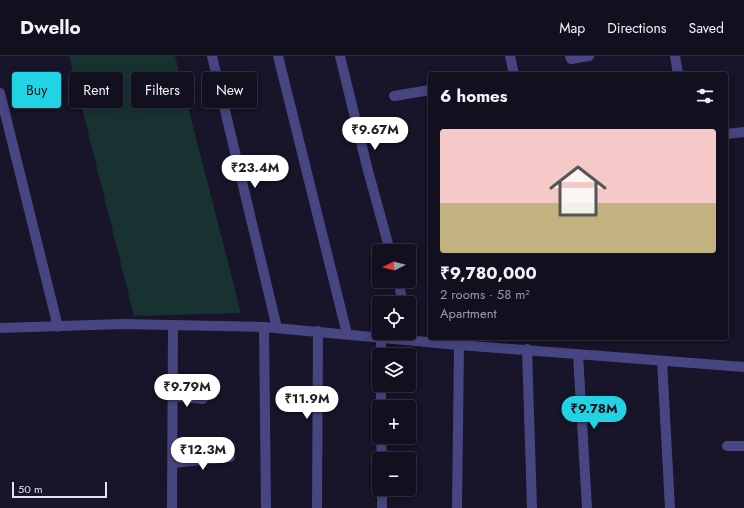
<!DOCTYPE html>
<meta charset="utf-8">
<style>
:root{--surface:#120f1f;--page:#1f1d2c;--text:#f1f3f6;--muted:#9c9ca4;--line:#312f3d;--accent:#22d2e5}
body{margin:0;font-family:Jost,sans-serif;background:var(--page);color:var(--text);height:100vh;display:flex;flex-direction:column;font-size:15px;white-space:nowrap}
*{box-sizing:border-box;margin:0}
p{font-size:13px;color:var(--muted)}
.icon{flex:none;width:22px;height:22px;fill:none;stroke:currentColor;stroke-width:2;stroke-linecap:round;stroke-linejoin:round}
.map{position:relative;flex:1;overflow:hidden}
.drawer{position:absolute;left:428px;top:16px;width:300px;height:268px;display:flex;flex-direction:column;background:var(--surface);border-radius:4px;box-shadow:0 2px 10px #0003,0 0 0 1px var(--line)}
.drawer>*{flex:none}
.top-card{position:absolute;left:12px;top:16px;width:356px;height:36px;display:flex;gap:8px}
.needle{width:26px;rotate:264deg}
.fabs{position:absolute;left:372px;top:188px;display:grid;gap:8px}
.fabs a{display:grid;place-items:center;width:44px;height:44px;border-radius:4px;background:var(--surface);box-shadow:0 2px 10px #0003,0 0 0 1px var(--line);font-size:20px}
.scale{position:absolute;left:12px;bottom:10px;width:95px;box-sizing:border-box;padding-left:4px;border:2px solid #e3e0fb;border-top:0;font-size:11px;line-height:14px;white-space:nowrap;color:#e3e0fb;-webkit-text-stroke:3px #181429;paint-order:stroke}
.price{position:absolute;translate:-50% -34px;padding:0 9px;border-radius:14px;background:#fff;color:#222;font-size:13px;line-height:26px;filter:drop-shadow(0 1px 2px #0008)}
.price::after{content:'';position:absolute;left:50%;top:24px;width:12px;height:9px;margin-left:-6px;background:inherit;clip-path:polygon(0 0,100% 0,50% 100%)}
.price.current{background:var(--accent);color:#111}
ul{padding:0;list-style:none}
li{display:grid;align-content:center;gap:8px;height:212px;padding:0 12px}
li span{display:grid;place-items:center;height:124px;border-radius:4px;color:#555}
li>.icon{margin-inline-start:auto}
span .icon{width:72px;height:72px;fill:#fffc;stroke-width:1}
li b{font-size:17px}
h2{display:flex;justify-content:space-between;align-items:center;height:48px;padding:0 12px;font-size:17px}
.tag{padding:0 14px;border-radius:4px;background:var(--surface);box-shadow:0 2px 10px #0003,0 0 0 1px var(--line);font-size:14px;line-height:36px}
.tag.current{background:var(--accent);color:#111}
header{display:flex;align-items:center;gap:24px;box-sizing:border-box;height:56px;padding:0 20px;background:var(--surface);border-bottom:1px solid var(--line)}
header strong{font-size:19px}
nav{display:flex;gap:22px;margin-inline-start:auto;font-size:14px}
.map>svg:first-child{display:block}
.green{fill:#183231}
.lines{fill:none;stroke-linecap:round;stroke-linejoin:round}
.minor{stroke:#474582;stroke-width:10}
</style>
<header>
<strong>Dwello</strong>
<nav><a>Map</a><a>Directions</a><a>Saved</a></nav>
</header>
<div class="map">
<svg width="744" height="452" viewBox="0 0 744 452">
<rect width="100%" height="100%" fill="#181429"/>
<path class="green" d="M69,0h106l66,257 -107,3z"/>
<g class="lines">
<path class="minor" d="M212,0l65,272
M278,0l69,278
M340,0l27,111 23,84
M510,0l4,18
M570,0l1,3 18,-3
M675,0l3,18
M0,37l58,234
M394,40l36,-6
M726,78l18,-2
M398,225l5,22
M409,268l4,16
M264,271l2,181
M0,272l123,-4 141,3 195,18 285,22
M381,281v18
M527,293l5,159
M578,298l9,154
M662,305l8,147
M381,329v22
M173,340l30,3
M381,381l1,22
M727,390h17
M173,407l57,-6
M382,433v19
M172,452l1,-183
M317,452l1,-177
M457,452l2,-163"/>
</g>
</svg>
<div class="fabs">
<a><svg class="needle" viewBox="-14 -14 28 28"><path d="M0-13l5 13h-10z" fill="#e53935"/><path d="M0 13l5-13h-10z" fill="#9c9ca4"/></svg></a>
<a><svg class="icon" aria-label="locate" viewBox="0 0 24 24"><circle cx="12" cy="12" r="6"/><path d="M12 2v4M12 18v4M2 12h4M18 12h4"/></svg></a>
<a><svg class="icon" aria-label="layers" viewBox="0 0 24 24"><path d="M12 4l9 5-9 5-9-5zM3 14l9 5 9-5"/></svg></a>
<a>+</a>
<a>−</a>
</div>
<div class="scale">50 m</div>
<b class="price" style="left:375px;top:95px">₹9.67M</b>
<b class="price" style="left:255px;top:133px">₹23.4M</b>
<b class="price" style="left:187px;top:352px">₹9.79M</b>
<b class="price" style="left:307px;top:364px">₹11.9M</b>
<b class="price current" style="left:594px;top:374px">₹9.78M</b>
<b class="price" style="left:203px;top:415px">₹12.3M</b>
<div class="top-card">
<a class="tag current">Buy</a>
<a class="tag">Rent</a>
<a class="tag">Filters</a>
<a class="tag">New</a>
</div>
<section class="drawer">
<h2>6 homes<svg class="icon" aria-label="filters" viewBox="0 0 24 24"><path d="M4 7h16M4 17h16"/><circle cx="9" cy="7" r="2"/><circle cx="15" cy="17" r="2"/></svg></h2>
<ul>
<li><span style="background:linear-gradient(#f6c9c9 60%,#c2b280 0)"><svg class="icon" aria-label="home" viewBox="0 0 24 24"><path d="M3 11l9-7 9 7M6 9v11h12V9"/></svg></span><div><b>₹9,780,000</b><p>2 rooms · 58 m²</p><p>Apartment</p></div></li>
</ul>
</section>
</div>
